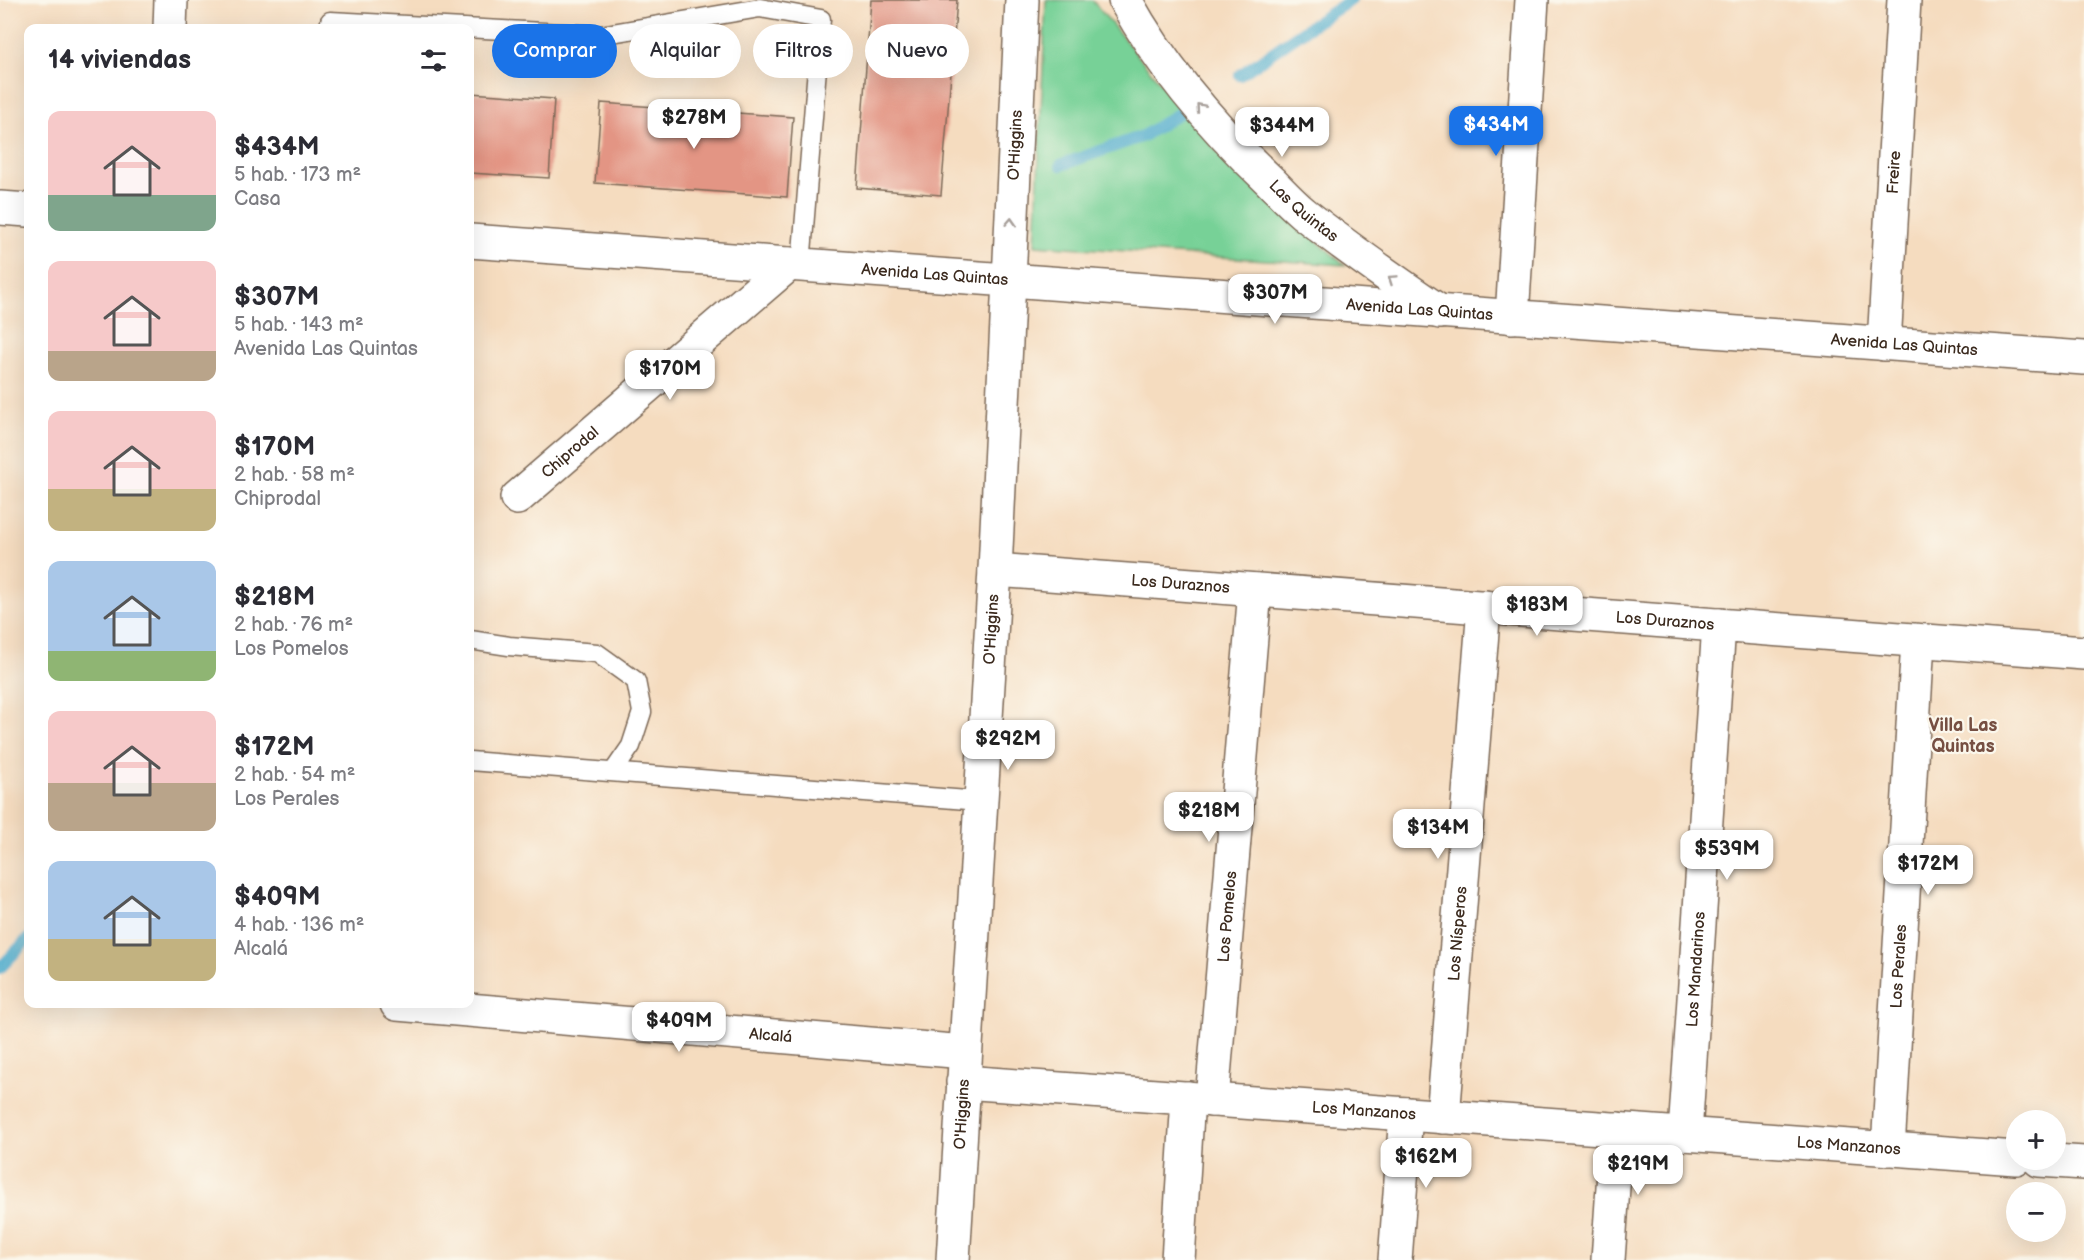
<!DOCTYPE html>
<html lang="es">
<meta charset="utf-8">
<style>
:root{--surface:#fff;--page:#f7f7f7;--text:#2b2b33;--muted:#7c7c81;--accent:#1a73e8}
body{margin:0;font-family:"Balsamiq Sans",sans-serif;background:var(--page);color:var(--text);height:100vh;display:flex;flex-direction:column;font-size:22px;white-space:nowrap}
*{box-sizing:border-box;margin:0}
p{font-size:20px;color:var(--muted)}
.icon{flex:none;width:33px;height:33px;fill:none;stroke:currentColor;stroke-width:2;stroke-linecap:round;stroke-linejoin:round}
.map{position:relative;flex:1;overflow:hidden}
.details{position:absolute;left:24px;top:24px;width:450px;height:984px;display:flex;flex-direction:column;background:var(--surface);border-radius:12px;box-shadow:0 6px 24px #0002}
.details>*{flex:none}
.hud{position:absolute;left:492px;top:24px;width:570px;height:54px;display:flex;gap:12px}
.controls{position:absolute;left:2006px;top:1110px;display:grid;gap:12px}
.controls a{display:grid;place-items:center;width:60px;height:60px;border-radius:50%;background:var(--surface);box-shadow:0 6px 24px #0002;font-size:30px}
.price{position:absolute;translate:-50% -51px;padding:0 14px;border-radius:12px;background:#fff;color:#222;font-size:20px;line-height:39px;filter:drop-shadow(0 2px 3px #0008)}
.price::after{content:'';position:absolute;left:50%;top:36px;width:18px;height:14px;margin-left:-9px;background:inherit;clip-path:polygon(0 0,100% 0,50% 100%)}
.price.current{background:var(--accent);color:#fff}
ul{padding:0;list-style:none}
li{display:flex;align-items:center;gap:18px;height:150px;padding:0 24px}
li span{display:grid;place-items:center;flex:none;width:168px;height:120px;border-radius:12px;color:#555}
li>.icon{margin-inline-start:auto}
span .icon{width:72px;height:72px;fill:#fffc;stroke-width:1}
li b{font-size:26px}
h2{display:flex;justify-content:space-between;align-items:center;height:72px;padding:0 24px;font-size:26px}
.pill{padding:0 21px;border-radius:27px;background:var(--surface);box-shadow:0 6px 24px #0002;font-size:21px;line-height:54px}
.pill.current{background:var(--accent);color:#fff}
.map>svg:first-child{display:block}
.green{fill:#77d197;stroke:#597e5a;stroke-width:1.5}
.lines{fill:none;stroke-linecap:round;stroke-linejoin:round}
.stream{stroke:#4eabcc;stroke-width:12}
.building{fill:#e39584}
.service-casing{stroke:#7c6856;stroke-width:21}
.minor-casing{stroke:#7c6856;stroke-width:36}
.tertiary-casing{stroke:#7c6856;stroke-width:36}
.service{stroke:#fff;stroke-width:18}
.minor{stroke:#fff;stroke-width:33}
.tertiary{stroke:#fff;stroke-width:33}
.oneway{stroke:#a79f9a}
.labels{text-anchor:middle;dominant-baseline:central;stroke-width:4.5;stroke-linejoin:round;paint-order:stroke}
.street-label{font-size:16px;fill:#3b2a1e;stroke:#fbf7ec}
.neighbourhood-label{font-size:18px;font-weight:bold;fill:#764f42;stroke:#fbf7ec}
</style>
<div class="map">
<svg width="2084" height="1260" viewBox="0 0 2084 1260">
<rect width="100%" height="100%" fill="#fbf7ec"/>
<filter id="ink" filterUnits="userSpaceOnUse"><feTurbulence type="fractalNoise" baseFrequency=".0167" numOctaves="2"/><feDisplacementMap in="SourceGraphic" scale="12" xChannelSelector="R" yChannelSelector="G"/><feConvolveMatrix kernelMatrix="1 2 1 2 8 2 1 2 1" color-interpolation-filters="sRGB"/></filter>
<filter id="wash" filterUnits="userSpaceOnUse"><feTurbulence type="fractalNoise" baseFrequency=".008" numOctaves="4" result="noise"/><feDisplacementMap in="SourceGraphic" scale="24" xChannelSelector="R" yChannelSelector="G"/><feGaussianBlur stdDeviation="1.35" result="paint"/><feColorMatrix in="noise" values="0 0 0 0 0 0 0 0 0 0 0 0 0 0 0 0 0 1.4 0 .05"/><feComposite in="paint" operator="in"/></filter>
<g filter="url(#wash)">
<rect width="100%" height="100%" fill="#f5dcbf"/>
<path class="green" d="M1046,0h46l137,166 116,99 -310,-20z"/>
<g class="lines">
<path class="stream" d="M1240,75l72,-50 39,-25
M1061,165l82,-29 38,-24
M0,968l28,-29"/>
</g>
<g id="blocks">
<path class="building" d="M871,0h86l-16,195 -84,-7z
M470,93l84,6 -5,79 -79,-5z
M601,103l192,14 -6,80 -192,-14z"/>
</g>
</g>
<g filter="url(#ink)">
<use href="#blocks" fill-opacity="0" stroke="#7c6856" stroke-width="1.5"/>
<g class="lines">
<g class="service-casing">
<path id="service" d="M330,21l270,14 160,-27 61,11 -20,246
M470,640l39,6 88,7 39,28 6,31 -11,34 -18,26
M470,761l510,40"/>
</g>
<g class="minor-casing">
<g id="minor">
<path id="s1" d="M1125,0c37,68 89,128 145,181 11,11 21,22 33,32 44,35 90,67 137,99"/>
<path d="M1512,317l20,-317"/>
<path id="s2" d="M1884,344l20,-344"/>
<path id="s3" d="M517,498l272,-234"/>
<path id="s4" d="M995,570l1089,83"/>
<path id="s5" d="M397,1004l568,48"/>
<path id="s6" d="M963,1082l1053,76"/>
<path id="s7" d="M1212,1100l43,-510"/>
<path id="s8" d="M1443,1117l41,-510"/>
<path id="s9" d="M1685,1134l34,-509"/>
<path id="s10" d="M1888,1149l30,-508"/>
<path d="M2039,1160l45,3"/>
<path id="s11" d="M953,1260l42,-690 14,-290"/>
<path d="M1178,1260l10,-162"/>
<path d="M1395,1260l11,-146"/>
<path d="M1608,1260l9,-131"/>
</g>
</g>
<g class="tertiary-casing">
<g id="tertiary">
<path d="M170,28l1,-28"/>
<path d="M0,208l28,2"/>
<path id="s12" d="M470,241l1614,117"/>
<path id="s13" d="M1009,280l13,-280"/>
</g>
</g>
<use href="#service" class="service"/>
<use href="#minor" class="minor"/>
<use href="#tertiary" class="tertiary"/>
</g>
<defs><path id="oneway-chevron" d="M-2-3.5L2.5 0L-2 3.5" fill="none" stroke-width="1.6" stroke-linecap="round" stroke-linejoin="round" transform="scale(1.5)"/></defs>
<g class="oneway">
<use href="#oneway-chevron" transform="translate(1200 107) rotate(-131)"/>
<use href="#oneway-chevron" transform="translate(1011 222) rotate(-87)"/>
<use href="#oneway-chevron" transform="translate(1392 279) rotate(-146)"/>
</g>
</g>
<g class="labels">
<g class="street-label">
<text stroke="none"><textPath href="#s13" startOffset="135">O'Higgins</textPath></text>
<text stroke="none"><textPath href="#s2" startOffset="172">Freire</textPath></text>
<text stroke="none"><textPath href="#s1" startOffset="278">Las Quintas</textPath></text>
<text stroke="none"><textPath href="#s12" startOffset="466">Avenida Las Quintas</textPath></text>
<text stroke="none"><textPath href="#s12" startOffset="952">Avenida Las Quintas</textPath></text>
<text stroke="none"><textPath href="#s12" startOffset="1438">Avenida Las Quintas</textPath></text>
<text stroke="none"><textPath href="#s3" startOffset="70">Chiprodal</textPath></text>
<text stroke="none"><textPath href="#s4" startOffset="186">Los Duraznos</textPath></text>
<text stroke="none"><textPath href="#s4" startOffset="672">Los Duraznos</textPath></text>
<text stroke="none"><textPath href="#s11" startOffset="632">O'Higgins</textPath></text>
<text stroke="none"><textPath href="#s7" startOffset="184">Los Pomelos</textPath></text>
<text stroke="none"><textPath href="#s8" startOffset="184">Los Nísperos</textPath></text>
<text stroke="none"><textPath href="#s10" startOffset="183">Los Perales</textPath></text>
<text stroke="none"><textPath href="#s9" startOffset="165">Los Mandarinos</textPath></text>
<text stroke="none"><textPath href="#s5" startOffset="375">Alcalá</textPath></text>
<text stroke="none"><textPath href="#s6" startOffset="402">Los Manzanos</textPath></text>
<text stroke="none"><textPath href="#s11" startOffset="146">O'Higgins</textPath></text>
<text stroke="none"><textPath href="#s6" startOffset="888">Los Manzanos</textPath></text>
</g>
<g class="neighbourhood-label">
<text x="1963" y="725">Villa Las<tspan x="1963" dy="21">Quintas</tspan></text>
</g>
</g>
</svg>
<div class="controls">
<a>+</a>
<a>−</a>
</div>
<b class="price" style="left:694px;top:150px">$278M</b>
<b class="price current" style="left:1496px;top:157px">$434M</b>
<b class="price" style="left:1282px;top:158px">$344M</b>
<b class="price" style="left:1275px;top:325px">$307M</b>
<b class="price" style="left:670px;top:401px">$170M</b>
<b class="price" style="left:1537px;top:637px">$183M</b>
<b class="price" style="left:1008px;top:771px">$292M</b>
<b class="price" style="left:1209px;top:843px">$218M</b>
<b class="price" style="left:1438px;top:860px">$134M</b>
<b class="price" style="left:1727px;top:881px">$539M</b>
<b class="price" style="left:1928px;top:896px">$172M</b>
<b class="price" style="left:679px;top:1053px">$409M</b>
<b class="price" style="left:1426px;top:1189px">$162M</b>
<b class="price" style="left:1638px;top:1196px">$219M</b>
<div class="hud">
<a class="pill current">Comprar</a>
<a class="pill">Alquilar</a>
<a class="pill">Filtros</a>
<a class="pill">Nuevo</a>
</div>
<section class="details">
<h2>14 viviendas<svg class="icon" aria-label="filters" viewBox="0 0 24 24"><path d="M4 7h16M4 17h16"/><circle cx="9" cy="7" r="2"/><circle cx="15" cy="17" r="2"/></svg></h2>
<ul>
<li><span style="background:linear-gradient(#f6c9c9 70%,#7fa58c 0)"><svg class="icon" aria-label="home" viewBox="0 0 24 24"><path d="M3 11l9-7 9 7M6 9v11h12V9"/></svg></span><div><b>$434M</b><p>5 hab. · 173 m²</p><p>Casa</p></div></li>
<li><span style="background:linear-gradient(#f6c9c9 75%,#b9a48a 0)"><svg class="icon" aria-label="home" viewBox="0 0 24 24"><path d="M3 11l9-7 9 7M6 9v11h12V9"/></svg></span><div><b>$307M</b><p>5 hab. · 143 m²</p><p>Avenida Las Quintas</p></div></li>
<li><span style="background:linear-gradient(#f6c9c9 65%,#c2b280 0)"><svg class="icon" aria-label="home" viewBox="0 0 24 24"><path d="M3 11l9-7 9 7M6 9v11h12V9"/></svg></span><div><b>$170M</b><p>2 hab. · 58 m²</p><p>Chiprodal</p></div></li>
<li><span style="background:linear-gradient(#a9c7e8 75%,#8fb573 0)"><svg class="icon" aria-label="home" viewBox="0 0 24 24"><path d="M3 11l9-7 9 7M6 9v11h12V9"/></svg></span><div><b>$218M</b><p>2 hab. · 76 m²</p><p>Los Pomelos</p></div></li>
<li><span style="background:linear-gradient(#f6c9c9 60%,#b9a48a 0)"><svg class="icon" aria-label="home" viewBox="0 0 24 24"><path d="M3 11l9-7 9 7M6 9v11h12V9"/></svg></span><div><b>$172M</b><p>2 hab. · 54 m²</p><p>Los Perales</p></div></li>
<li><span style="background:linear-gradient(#a9c7e8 65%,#c2b280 0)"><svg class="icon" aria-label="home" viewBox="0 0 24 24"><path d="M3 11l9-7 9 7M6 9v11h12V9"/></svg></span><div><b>$409M</b><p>4 hab. · 136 m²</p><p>Alcalá</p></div></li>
</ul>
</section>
</div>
